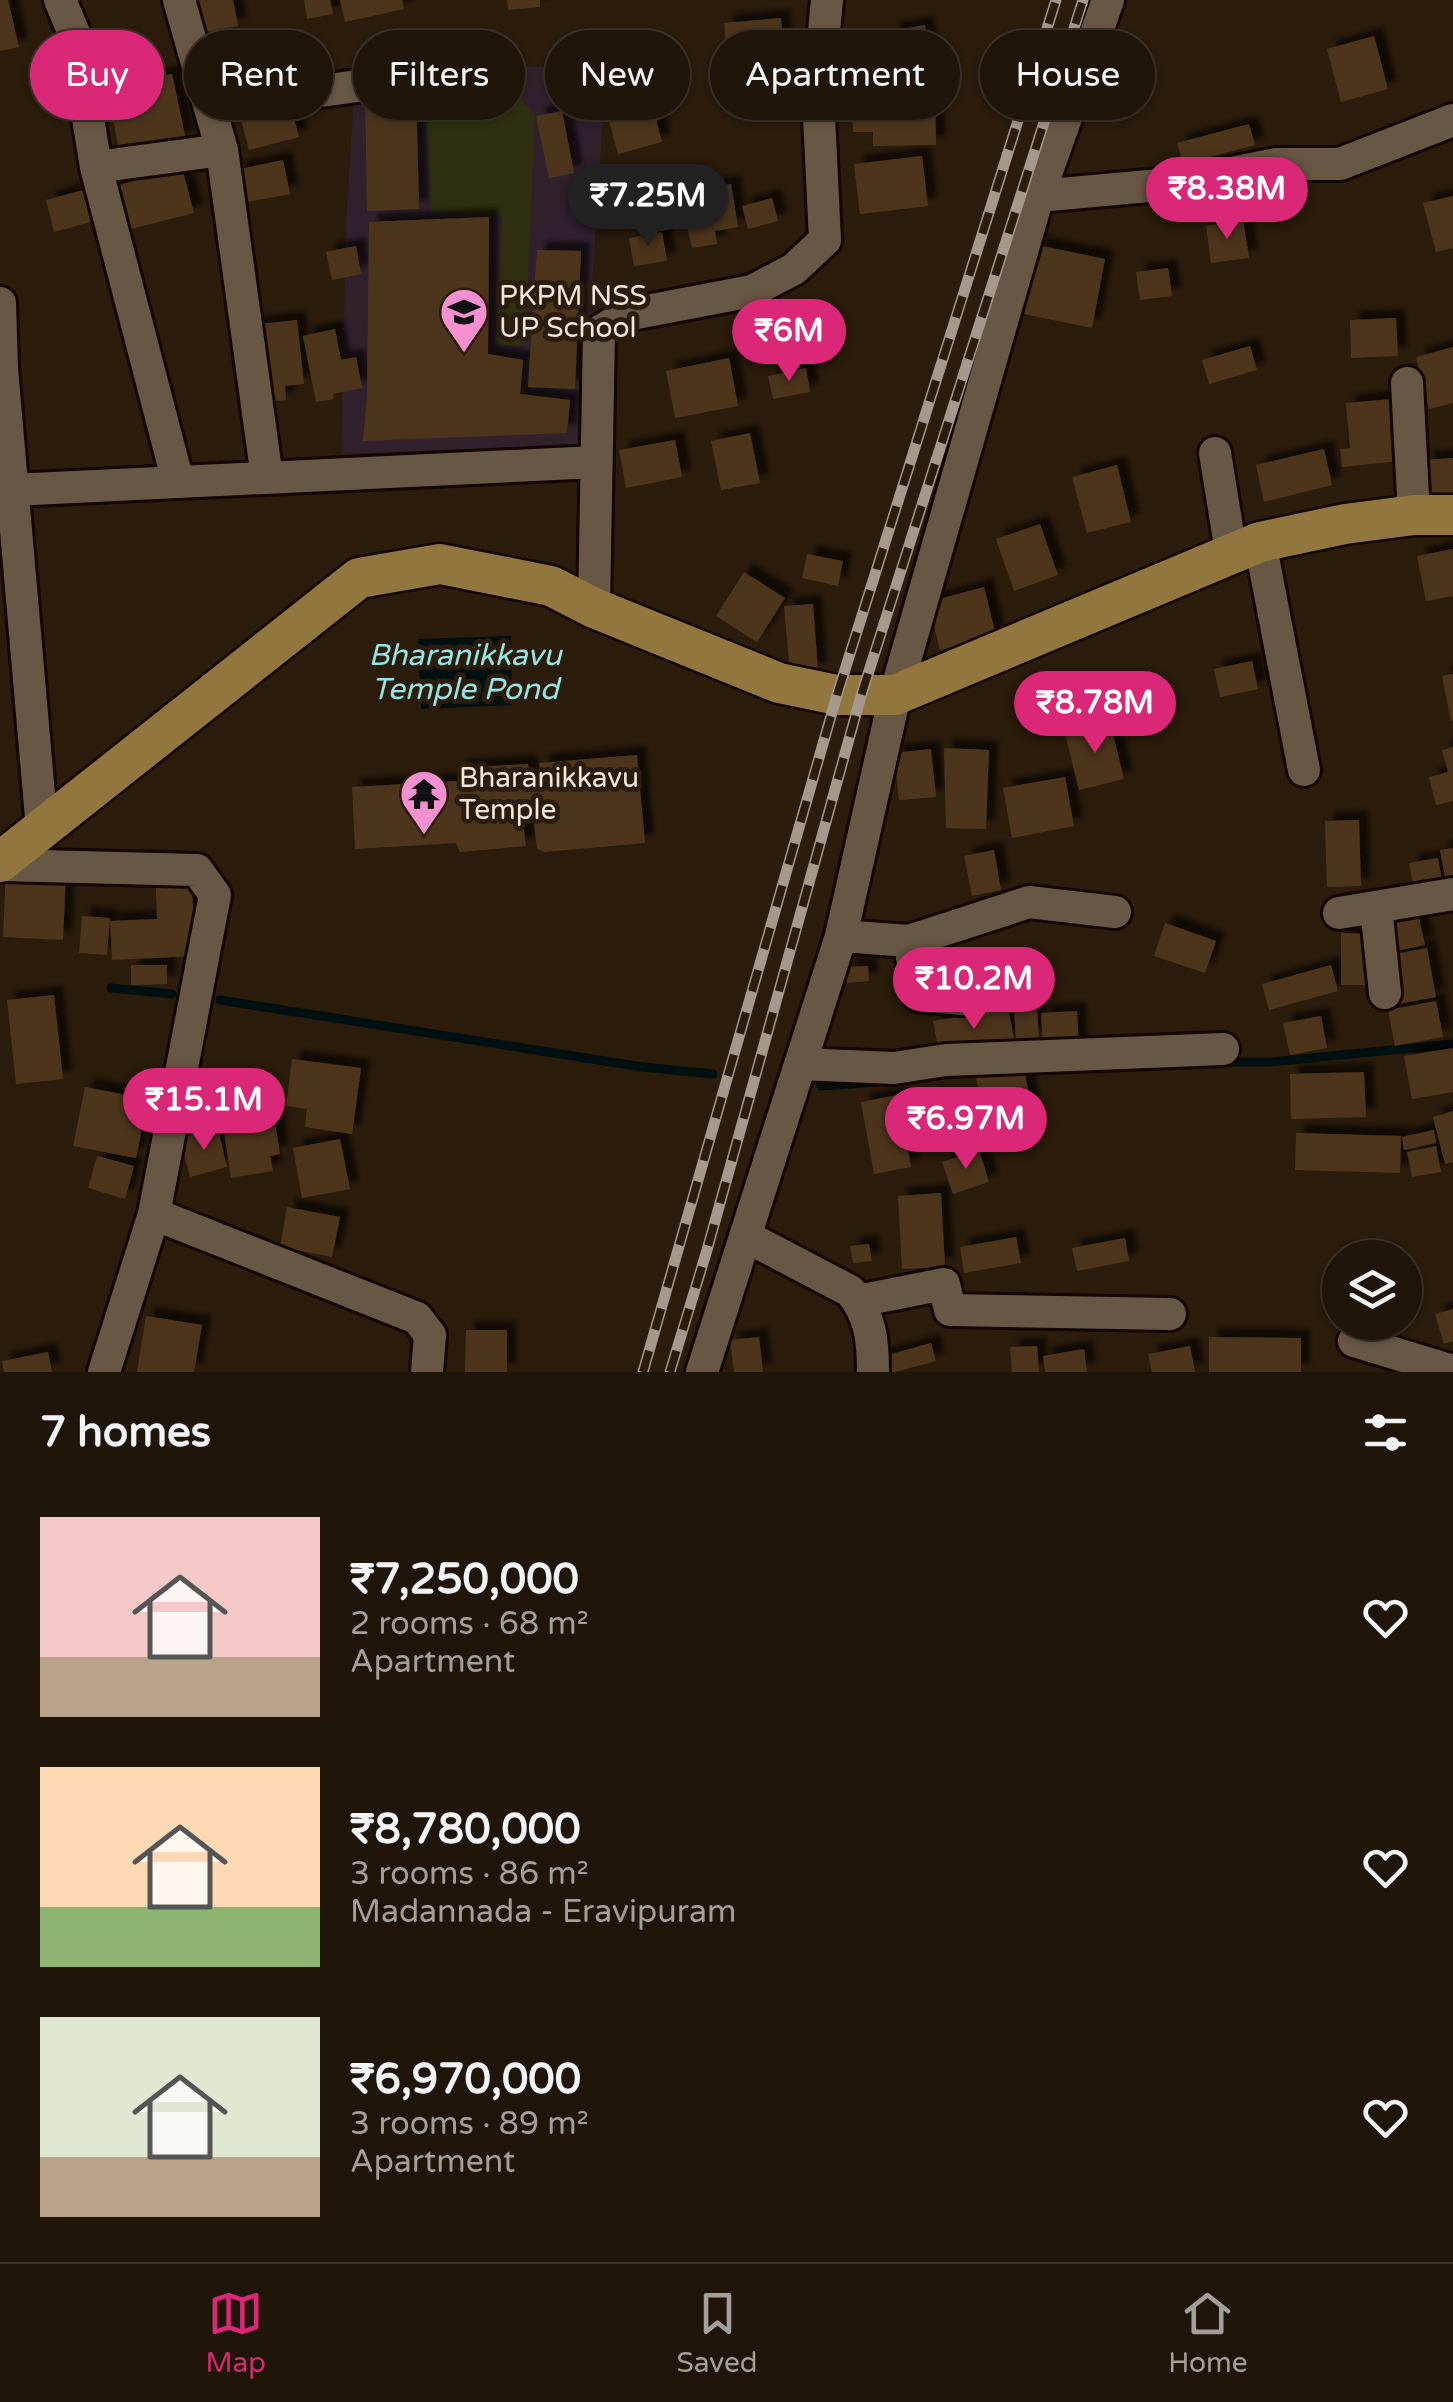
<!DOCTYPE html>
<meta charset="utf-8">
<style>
:root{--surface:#201509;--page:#2d2217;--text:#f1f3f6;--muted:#a29f9c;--line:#3d342a;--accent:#db2777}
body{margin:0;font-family:"Varela Round",sans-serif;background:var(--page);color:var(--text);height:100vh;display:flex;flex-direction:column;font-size:38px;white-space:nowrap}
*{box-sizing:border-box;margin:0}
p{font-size:32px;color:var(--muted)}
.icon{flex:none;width:55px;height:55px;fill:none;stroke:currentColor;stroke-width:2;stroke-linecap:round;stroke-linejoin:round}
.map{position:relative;height:1372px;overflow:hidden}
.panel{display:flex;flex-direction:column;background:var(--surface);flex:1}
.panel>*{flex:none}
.top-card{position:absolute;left:30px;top:30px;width:1395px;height:90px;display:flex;gap:20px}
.controls{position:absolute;left:1322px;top:1240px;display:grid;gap:20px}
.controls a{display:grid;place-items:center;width:100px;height:100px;border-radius:50%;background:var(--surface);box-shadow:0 2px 8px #0004,0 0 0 2px var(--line);font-size:50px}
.price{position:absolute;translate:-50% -85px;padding:0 22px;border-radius:35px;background:var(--accent);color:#fff;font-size:32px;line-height:65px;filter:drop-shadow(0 2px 5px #0008)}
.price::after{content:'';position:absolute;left:50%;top:60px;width:30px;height:22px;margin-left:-15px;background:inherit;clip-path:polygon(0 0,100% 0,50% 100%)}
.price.active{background:#222;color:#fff}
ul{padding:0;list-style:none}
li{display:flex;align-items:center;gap:30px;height:250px;padding:0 40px}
li span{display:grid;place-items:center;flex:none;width:280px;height:200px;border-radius:0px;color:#555}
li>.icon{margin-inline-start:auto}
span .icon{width:120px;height:120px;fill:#fffc;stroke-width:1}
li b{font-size:42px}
h2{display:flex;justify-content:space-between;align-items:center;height:120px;padding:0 40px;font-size:42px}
.tag{padding:0 35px;border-radius:45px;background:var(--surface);box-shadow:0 2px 8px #0004,0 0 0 2px var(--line);font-size:35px;line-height:90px}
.tag.active{background:var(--accent);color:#fff}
.tabs{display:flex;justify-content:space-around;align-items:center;height:140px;border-top:2px solid var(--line);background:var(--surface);font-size:28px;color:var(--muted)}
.tabs a{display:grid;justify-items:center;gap:5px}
.tabs .active{color:var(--accent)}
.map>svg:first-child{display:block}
.education{fill:#30212d}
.green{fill:#2f3011}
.water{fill:#000f10}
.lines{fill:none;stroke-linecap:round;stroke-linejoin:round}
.stream{stroke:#000f10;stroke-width:9}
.building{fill:#4d361f;filter:url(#shadow)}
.minor-casing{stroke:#130600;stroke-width:38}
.major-casing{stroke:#130600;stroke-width:45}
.minor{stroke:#695745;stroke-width:32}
.major{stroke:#91773d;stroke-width:40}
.rail-casing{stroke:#a5988c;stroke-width:11}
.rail{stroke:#2b1c0c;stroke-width:8;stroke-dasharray:22;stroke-linecap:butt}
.labels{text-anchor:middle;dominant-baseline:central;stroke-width:10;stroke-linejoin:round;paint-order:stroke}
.poi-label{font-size:28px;fill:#f2e7dd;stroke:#2b1c0c;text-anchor:start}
.water-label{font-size:30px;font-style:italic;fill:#95e4e7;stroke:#2b1c0c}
</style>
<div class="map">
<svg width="1453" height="1372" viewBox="0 0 1453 1372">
<defs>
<filter id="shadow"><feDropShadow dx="9" dy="-9" stdDeviation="2.5" flood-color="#0009"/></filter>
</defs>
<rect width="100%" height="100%" fill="#2b1c0c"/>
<path class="education" d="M356,63l250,5 -24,377 -241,9 5,-232z"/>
<path class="green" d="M507,83l28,32 -10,231 -30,-1 7,-129 -71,-5 -6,-117z"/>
<path class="water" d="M511,636l1,69 -91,4 -3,-70z"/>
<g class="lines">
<path class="stream" d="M111,988l61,6
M220,1000l423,67 70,7
M1222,1062h47l184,-18
M821,1086l57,-4"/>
</g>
<path class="building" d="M0,0h8l11,47 -19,4z
M194,0h39l5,26 -37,7z
M304,0h26l3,14 -26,5z
M340,0h62l2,9 -59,13z
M507,0h33v7l-32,3z
M781,18l4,45 -57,5 -4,-45z
M925,25l7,44 -33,5 -8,-43z
M1374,36l14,53 -47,13 -14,-53z
M267,63l4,22 -31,6 -5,-22z
M172,74l14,66 -66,14 -11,-55 44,-8 -3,-13z
M365,85h51l3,124 -52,2z
M935,87l1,58 -63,1v-14h-20l-1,-43z
M652,105l10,37 -44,12 -10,-37z
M291,107l8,30 -50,13 -8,-30z
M562,111l12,62 -25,5 -13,-62z
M1249,124l6,21 -72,19 -6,-21z
M922,156l6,50 -68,8 -6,-50z
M283,160l7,34 -48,9 -7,-33z
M182,168l12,45 -75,19 -11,-44z
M731,184l7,43 -23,4 2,13 -25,4 -5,-22 -28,5 -5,-34z
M83,190l8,32 -37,10 -8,-32z
M1453,196v52l-17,4 -13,-49z
M772,198l6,23 -30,8 -6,-23z
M489,217l-1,137 35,6 -3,34 50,6 -3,33 -204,8 4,-45 2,-174z
M1243,220l6,38 -38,5 -5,-37z
M662,232l5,29 -33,5 -5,-28z
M1037,245l68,14 -13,69 -68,-14z
M356,246l5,28 -29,6 -6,-28z
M537,250l44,1 -6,138 -47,-2z
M1168,268l4,28 -32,4 -4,-28z
M1396,318l2,38 -47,2 -1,-38z
M297,320l7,64 -19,2 1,14 -25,3 -9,-78z
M799,323l7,27 -33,9 -8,-27z
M335,329l6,31 15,-3 6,31 -29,6 1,5 -18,3 -13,-66z
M1250,346l7,24 -48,14 -7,-24z
M1453,347v56l-24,6 -13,-52z
M729,358l9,48 -63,12 -9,-47z
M806,368l4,24 -37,7 -5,-23z
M1403,398l6,62 -67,7 -2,-18 10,-1 -4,-45z
M750,433l10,50 -39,7 -10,-49z
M675,440l7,37 -56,11 -7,-38z
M1324,449l8,36 -68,17 -8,-37z
M1453,458v41l-25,1 -3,-40z
M1117,465l14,57 -44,11 -15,-56z
M1040,524l18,51 -44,16 -18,-52z
M1453,549v47l-27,5 -9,-45z
M807,554l36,7 -5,25 -36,-8z
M744,572l41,26 -28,44 -41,-26z
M984,587l12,49 -56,14 -12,-48z
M813,604l5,67 -28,2 -6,-67z
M1252,661l6,28 -38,8 -6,-28z
M1453,674v47h-2l-9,-45z
M1110,722l14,57 -45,11 -14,-57z
M1453,747v54l-17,4 -7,-28 19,-5 -6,-22z
M944,748l45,2 -3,79 -40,-1z
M931,749l5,48 -37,3 -5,-47z
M637,755l8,88 -101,9 -7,-3 -3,-27 -11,1 3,23 -66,6 -4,-9 -101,6 -3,-62 106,-6 -1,-13 71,-4 5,41 -3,-30 11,-1 -2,-11z
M1065,777l9,49 -62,12 -9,-50z
M1359,820l2,66 -34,1 -2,-66z
M1453,848v32l-7,2 -6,-32z
M994,850l7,40 -29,6 -8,-40z
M1438,858l5,28 -29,5 -5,-28z
M191,866l4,90 -83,4 -2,-39 47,-2 -2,-51z
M6,869l60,3 -3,68 -60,-3z
M1418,914l7,31 -34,7 -7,-31z
M82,916l28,2 -3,37 -28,-2z
M1165,923l51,18 -11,32 -51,-17z
M1341,933l32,1 -1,51h-31z
M1427,948l9,49 -38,7 -9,-49z
M131,965h36v19l-36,1z
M1331,965l7,26 -69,19 -7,-26z
M868,966l1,15 -22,2 -1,-16z
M1002,971l1,16h-23v-15z
M54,995l9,84 -47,5 -9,-84z
M1436,1001l7,36 -48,9 -7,-36z
M1008,1008l7,35 -75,14 -7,-36z
M1037,1009l2,30 -23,1 -2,-30z
M1077,1011l2,37 -36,1 -2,-36z
M1321,1016l6,32 -37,7 -7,-32z
M1453,1048v44l-41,7 -8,-43z
M292,1059l69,9 -9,66 -47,-7 2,-18 -21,-3z
M1024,1068l7,38 -48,9 -7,-38z
M1364,1072l2,45 -75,2 -1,-45z
M263,1085l5,32 6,-1 6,38 -10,2 3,15 -42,7 -13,-86z
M85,1087l63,12 -12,59 -63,-12z
M898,1095l13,72 -37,7 -13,-72z
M956,1103l3,19 -28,5 -4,-19z
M1453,1111v51l-8,2 -12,-47z
M218,1129l9,38 -37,10 -10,-39z
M1434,1130l2,13 -32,7 -2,-13z
M1296,1133l105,3 -1,37 -105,-3z
M340,1139l10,50 -48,9 -9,-50z
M1436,1146l5,26 -29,5 -5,-25z
M979,1150l10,32 -36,12 -11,-32z
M97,1156l37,10 -9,33 -37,-11z
M941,1193l4,74 -43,2 -4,-73z
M287,1207l53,10 -8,40 -52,-10z
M1016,1237l5,26 -57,10 -4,-26z
M1125,1238l4,23 -52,10 -5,-23z
M869,1244l3,17 -19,2 -3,-17z
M1453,1309v32l-9,3 -9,-30z
M146,1316l56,9 -8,47h-57z
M466,1330h41v42h-42z
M759,1337l4,35h-29l-4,-32z
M1209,1337l92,1v34h-92z
M931,1343l5,18 -41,11h-14l-4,-14z
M1037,1346l2,26h-27l-2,-25z
M1190,1346l5,26h-43l-4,-18z
M1084,1349l3,23h-42l-2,-16z
M48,1352l4,20h-48l-2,-11z"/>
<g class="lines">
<g class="minor-casing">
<path id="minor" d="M60,0l14,33 22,134 82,315
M179,0l43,150 45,328
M211,106l154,-21
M96,167l126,-17
M1038,196l144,-13 94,-19h64l113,-44
M0,303l2,66 40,460
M1407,383l7,132
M1215,453l16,99
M12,490l584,-28
M1260,542l44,228
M594,608l5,-276 27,-17 126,-24 42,-22 31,-29 -7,-145 9,-95
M0,865l197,5 18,25 -61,319 -50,158
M1376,907l9,86
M1339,913l114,-19
M841,936l68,5 120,-39 86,10
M909,941l10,54 43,4
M800,1064l94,4 52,-8 277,-11
M154,1214l263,104 13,17 -3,37
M745,1236l105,55c21,25 23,50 23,81
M858,1301l86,-17 6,26 220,4
M1354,1341l99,30
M702,1372l139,-436 54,-241 143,-499 70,-196"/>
</g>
<g class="major-casing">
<path id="major" d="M0,862l359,-284 81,-14 111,22 43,22 185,75 58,12h58l365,-153 85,-18 69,-9h39"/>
</g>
<use href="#minor" class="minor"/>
<use href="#major" class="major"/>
<g class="rail-casing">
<path id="rail" d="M643,1372l194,-677 219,-695
M670,1372l37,-122 154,-554 222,-696"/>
</g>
<use href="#rail" class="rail"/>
</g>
<defs>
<g id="school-pin" transform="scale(2.5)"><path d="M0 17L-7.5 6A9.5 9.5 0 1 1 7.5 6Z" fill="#f690d0" stroke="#2b1c0c"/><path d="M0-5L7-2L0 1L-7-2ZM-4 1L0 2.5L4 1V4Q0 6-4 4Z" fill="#111"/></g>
<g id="temple-pin" transform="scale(2.5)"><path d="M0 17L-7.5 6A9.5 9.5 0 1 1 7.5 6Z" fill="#f690d0" stroke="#2b1c0c"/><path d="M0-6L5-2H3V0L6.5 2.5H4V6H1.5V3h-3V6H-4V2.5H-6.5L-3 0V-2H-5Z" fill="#111"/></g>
</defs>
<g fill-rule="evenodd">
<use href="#school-pin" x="464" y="312"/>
<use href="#temple-pin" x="424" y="794"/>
</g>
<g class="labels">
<g class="poi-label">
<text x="499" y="296">PKPM NSS<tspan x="499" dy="32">UP School</tspan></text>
<text x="459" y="778">Bharanikkavu<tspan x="459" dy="32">Temple</tspan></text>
</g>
<g class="water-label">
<text x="465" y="655">Bharanikkavu<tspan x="465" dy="34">Temple Pond</tspan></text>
</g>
</g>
</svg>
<div class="controls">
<a><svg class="icon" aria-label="layers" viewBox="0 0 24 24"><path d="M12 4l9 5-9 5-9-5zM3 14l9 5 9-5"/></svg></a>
</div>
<b class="price" style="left:1227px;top:242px">₹8.38M</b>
<b class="price active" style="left:648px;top:249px">₹7.25M</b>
<b class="price" style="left:789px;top:384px">₹6M</b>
<b class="price" style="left:1095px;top:756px">₹8.78M</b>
<b class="price" style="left:974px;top:1032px">₹10.2M</b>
<b class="price" style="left:204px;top:1153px">₹15.1M</b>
<b class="price" style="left:966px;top:1172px">₹6.97M</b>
<div class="top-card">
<a class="tag active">Buy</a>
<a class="tag">Rent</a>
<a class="tag">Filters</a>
<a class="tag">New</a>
<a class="tag">Apartment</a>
<a class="tag">House</a>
</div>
</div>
<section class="panel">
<h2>7 homes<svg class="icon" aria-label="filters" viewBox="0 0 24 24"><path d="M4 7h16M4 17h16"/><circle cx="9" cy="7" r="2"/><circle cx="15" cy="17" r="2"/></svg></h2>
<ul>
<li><span style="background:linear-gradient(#f6c9c9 70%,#b9a48a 0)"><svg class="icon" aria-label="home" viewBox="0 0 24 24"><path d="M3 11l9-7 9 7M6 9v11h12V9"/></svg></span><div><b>₹7,250,000</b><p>2 rooms · 68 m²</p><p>Apartment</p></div><svg class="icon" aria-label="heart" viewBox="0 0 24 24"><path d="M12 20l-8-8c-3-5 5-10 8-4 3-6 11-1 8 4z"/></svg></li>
<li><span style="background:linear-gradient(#ffd9b3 70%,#8fb573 0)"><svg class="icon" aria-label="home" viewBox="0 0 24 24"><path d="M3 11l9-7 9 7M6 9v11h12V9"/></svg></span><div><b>₹8,780,000</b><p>3 rooms · 86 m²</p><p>Madannada - Eravipuram</p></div><svg class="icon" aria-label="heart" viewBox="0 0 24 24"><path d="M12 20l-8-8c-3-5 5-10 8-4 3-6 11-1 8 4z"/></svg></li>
<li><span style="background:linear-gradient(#dfe7d0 70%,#b9a48a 0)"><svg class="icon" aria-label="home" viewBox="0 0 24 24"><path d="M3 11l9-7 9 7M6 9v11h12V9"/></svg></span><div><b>₹6,970,000</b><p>3 rooms · 89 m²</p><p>Apartment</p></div><svg class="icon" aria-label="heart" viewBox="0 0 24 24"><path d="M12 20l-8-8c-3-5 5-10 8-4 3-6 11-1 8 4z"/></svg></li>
</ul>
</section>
<nav class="tabs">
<a class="active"><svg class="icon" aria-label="map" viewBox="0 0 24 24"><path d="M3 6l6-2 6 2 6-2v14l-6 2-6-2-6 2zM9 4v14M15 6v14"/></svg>Map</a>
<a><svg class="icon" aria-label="saved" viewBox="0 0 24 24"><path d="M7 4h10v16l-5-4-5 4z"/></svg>Saved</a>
<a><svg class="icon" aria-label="home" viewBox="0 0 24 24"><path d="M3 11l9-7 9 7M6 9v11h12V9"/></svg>Home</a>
</nav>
